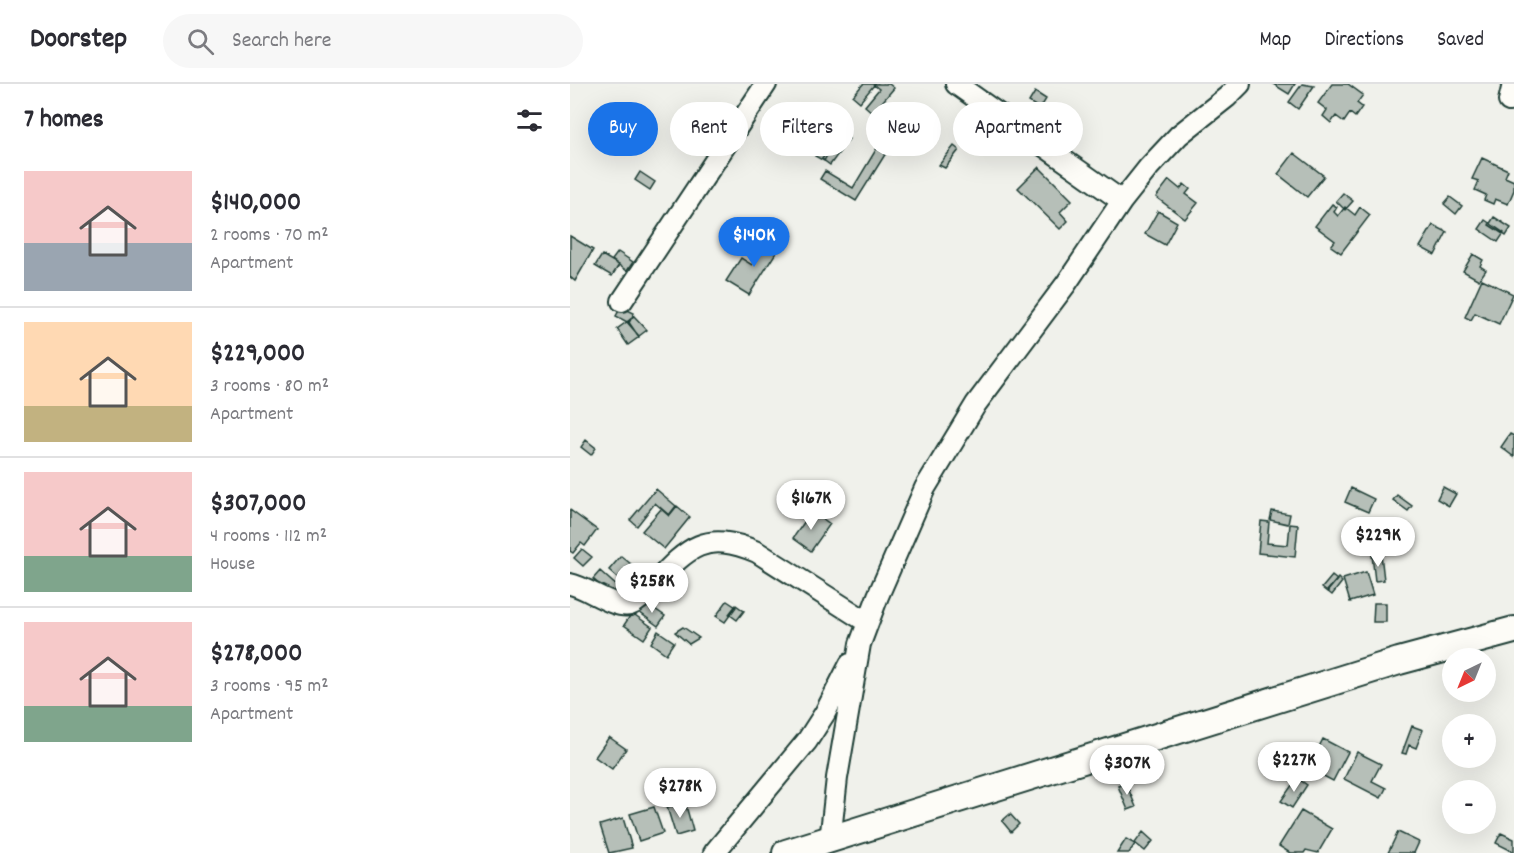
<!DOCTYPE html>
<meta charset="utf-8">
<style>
:root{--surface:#fff;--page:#f7f7f7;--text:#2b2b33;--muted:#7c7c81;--line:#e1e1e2;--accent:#1a73e8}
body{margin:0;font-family:Dekko,sans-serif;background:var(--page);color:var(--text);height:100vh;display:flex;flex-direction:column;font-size:22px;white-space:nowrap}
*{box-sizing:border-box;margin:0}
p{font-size:20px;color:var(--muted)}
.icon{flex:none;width:33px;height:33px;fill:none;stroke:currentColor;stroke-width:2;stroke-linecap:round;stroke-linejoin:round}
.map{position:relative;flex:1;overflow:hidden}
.drawer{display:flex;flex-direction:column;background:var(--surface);width:570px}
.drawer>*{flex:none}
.top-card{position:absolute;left:18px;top:18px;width:570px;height:54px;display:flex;gap:12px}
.needle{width:39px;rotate:223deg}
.controls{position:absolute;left:872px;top:564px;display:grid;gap:12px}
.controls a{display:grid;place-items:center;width:54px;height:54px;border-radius:50%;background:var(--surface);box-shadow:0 6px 24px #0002;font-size:30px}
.price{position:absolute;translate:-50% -51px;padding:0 14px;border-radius:21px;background:#fff;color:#222;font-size:20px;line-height:39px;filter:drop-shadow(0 2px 3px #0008)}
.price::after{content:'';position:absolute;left:50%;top:36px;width:18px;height:14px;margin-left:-9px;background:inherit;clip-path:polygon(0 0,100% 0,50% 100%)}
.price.on{background:var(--accent);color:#fff}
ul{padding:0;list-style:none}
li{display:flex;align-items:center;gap:18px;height:150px;padding:0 24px}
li+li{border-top:2px solid var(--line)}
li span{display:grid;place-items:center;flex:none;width:168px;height:120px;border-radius:0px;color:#555}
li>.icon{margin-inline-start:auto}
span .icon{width:72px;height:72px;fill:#fffc;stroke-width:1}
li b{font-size:26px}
h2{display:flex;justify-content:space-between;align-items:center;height:72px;padding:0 24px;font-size:26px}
.tag{padding:0 21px;border-radius:27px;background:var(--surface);box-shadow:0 6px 24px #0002;font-size:21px;line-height:54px}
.tag.on{background:var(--accent);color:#fff}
header{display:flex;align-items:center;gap:36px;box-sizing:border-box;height:84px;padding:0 30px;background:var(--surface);border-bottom:2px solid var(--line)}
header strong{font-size:28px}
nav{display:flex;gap:33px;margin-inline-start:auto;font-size:21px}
.search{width:420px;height:54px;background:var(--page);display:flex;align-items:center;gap:15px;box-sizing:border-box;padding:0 21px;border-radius:33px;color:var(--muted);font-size:22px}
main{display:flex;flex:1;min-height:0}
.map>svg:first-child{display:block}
.building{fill:#b6bfb8;stroke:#1f3d34;stroke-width:1.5}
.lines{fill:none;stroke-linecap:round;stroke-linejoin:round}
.minor-casing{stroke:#1f3d34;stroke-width:24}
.major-casing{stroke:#1f3d34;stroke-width:30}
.minor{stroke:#fdfcf7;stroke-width:20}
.major{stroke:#fdfcf7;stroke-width:26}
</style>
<header>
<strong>Doorstep</strong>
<div class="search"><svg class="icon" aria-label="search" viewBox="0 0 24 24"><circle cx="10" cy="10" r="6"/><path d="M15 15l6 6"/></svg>Search here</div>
<nav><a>Map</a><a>Directions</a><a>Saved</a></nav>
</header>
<main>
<section class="drawer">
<h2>7 homes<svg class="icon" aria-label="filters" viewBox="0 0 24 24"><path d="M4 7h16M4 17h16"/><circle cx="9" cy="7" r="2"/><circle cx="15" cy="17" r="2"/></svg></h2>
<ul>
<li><span style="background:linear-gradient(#f6c9c9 60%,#9aa5b1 0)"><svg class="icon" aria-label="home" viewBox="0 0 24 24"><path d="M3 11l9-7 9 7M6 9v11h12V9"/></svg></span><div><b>$140,000</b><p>2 rooms · 70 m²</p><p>Apartment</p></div></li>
<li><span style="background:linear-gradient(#ffd9b3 70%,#c2b280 0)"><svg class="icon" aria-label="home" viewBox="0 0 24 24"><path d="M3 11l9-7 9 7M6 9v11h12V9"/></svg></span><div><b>$229,000</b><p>3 rooms · 80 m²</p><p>Apartment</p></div></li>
<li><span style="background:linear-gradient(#f6c9c9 70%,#7fa58c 0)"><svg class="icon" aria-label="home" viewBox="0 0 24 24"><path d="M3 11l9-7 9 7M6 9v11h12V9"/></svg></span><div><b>$307,000</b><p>4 rooms · 112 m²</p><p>House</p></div></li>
<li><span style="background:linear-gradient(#f6c9c9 70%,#7fa58c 0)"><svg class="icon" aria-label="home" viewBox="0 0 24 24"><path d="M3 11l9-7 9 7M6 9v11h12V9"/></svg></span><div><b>$278,000</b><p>3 rooms · 95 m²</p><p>Apartment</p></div></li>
</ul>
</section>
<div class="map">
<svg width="944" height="769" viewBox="0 0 944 769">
<rect width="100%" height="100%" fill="#f0f1eb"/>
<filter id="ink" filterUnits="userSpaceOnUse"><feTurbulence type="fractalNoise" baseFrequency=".0167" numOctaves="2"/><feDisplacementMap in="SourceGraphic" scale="12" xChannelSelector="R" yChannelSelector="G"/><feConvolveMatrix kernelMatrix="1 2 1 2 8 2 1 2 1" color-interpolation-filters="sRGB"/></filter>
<g filter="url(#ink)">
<path class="building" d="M293,0h26l5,4 -21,25 -8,-7 14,-17 -5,-4 -14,17 -7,-6z
M703,0h22l-6,10z
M732,0l12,2 -16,23 -9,-7z
M762,0h16l15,11 -6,8 5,4 -7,10 -5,-4 -6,9 -8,-6 -5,7 -8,-7 4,-6 -9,-7z
M465,8l11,7 -6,10 -11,-7z
M259,46l9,5 -14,26 -9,-5z
M271,49l8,6 -19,26 -8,-6z
M384,62l5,4 -14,18 -6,-3z
M307,64l9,5 -30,48 -36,-22 5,-8 28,17z
M724,69l30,23 -17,21 -29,-23z
M912,74l26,12 -3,7 9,4v9l-6,14 -13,-5 -2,5 -9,-4 2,-5 -11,-5 4,-9 -7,-2z
M469,83l33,33 -12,12 8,9 -8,8 -42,-41z
M70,88l15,10 -5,8 -15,-10z
M599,96l11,9 4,-5 6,5 -4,5 12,9 -13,16 -29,-22z
M773,109l10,8 -8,9 -9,-9z
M880,113l12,9 -6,8 -12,-10z
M762,120l5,3 -3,5 4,4 7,-9 10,8 5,-8 10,8 -29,38 -10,-7 4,-5 -20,-15z
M588,127l19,11 -12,23 -20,-11z
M924,133l17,11 -5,8 -17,-11z
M915,136l19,13 -6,9 -19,-13z
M863,141l14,7 -12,23 -15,-8z
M0,152l23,14 -18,31 -5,-4z
M200,152l12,7 -33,52 -23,-14 15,-23 11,7z
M48,168l15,10 -6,9 -15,-11z
M903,170l10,6 -3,6 6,4 -7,10 -16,-9z
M32,171l17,10 -7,11 -17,-10z
M912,195l31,15 -14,30 -24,-11 -4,7 -6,-3z
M51,223l13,6 -5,10 -13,-7z
M64,232l13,14 -8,6 -12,-14z
M58,237l11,16 -11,8 -11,-16z
M940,350l4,2v21l-13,-10z
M16,356l10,8 -5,7 -10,-8z
M873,403l13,7 -7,12 -12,-7z
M781,404l23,11 -6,13 -23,-10z
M86,405l20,17 -7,9 -14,-12 -18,23 -7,-6z
M827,411l15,11 -4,5 -15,-11z
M107,422l13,11 -26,32 -22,-18 19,-22 8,7z
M0,426l27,20 -12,16 -4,-3 -8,10 -3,-2z
M242,427l18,13 -19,27 -18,-13z
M702,427l18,3 -2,10 -18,-4z
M691,437l8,1 -2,21 21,2 2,-21 8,1 -3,32 -37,-4z
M12,465l10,8 -9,9 -9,-8z
M811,470l3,26 -9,1 -3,-26z
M51,472l10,8 -13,14 -9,-8z
M30,487l19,17 6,-4 -12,13 -20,-18z
M796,488l7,23 -23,7 -7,-23z
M762,492l5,4 -10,12 -5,-4z
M768,494l4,4 -10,13 -5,-4z
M157,517l9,6 -11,15 -9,-6z
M76,519l19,13 -7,10 -19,-14z
M804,519h12v19h-13z
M166,521l8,6 -7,9 -8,-6z
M62,529l20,14 -8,12 -20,-14z
M113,543l16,11 -10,6 -14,-12z
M88,547l16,11 -8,12 -15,-11z
M842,642l11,4 -7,18 -7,-3 -3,9 -4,-1z
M39,653l17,12 -14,20 -17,-12z
M753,655l25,13 -15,29 -25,-13z
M787,668l24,12 -9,17 14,7 -5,10 -37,-19z
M727,694l10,7 -15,23 -11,-7z
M556,699l10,24 -8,3 -10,-24z
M115,718l8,29 -17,5 -9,-29z
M84,723l9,26 -24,8 -9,-27z
M731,727l31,18 -14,24 -12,-3 -2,3h-14l-11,-7z
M440,730l9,10 -8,8 -9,-11z
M53,734l9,30 -23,5 -9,-28z
M573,748l10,9 -8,10 -10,-8z
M828,748l21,10 -5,11h-26z
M931,749l13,6v13l-18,-9z
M556,755l9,5 -6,9h-12z"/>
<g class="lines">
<g class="minor-casing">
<path id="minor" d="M386,0l166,117
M939,17l4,-17
M52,217l144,-217
M0,500c17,3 44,25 60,21 9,-3 15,-12 21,-18 36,-38 52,-58 106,-35l110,70
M260,757l7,-63 23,-134 18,-48 47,-108 51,-84 90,-120 56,-83 27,-34 30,-32 48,-38 13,-13
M144,769l93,-112 18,-28 25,-49"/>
</g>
<g class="major-casing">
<path id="major" d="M216,769l613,-192 115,-31"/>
</g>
<use href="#minor" class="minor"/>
<use href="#major" class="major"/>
</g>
</g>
</svg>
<div class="controls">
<a><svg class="needle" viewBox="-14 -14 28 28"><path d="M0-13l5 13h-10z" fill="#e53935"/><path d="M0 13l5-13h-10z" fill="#7c7c81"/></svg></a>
<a>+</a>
<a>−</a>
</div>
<b class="price on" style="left:184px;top:184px">$140K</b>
<b class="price" style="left:241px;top:447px">$167K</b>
<b class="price" style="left:808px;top:484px">$229K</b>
<b class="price" style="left:82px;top:530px">$258K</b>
<b class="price" style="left:724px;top:709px">$227K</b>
<b class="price" style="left:557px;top:712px">$307K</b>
<b class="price" style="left:110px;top:735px">$278K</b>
<div class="top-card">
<a class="tag on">Buy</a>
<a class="tag">Rent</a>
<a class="tag">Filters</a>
<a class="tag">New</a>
<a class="tag">Apartment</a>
</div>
</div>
</main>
